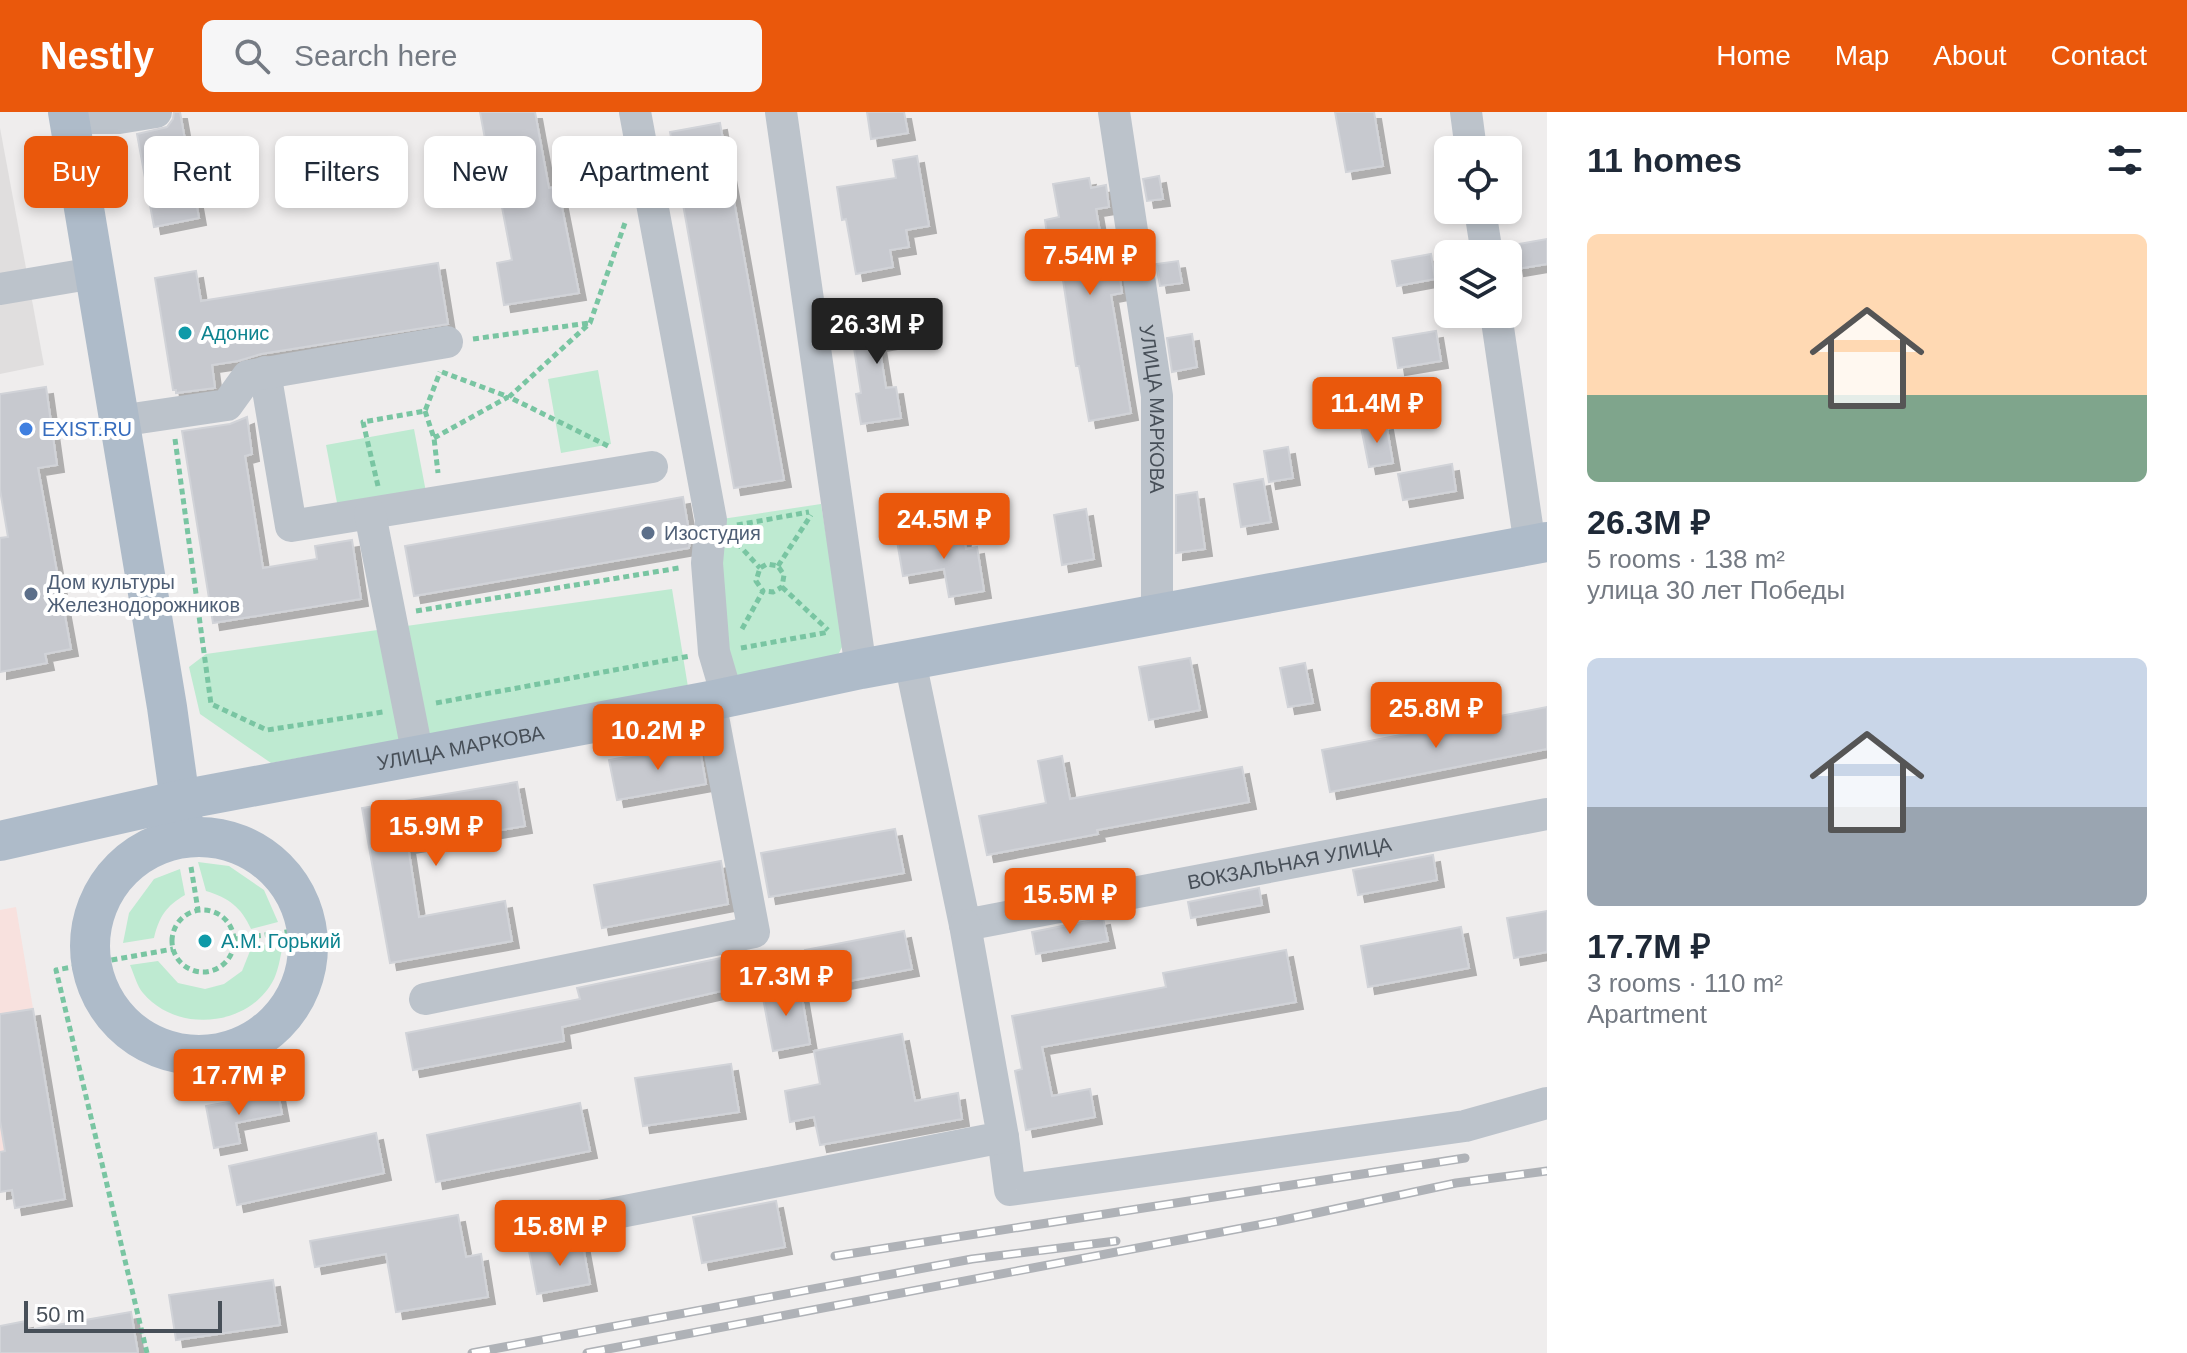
<!DOCTYPE html>
<meta charset="utf-8">
<style>
:root{--surface:#fff;--page:#f6f6f7;--text:#1f2937;--muted:#747a83;--accent:#ea580c}
body{margin:0;font-family:Arial,sans-serif;background:var(--page);color:var(--text);height:100vh;display:flex;flex-direction:column;font-size:30px;white-space:nowrap}
*{box-sizing:border-box;margin:0}
p{font-size:26px;color:var(--muted)}
.icon{flex:none;width:44px;height:44px;fill:none;stroke:currentColor;stroke-width:2;stroke-linecap:round;stroke-linejoin:round}
.map{position:relative;flex:1;overflow:hidden}
.side{display:flex;flex-direction:column;background:var(--surface);width:640px}
.side>*{flex:none}
.hud{position:absolute;left:24px;top:24px;width:760px;height:72px;display:flex;gap:16px}
.buttons{position:absolute;left:1434px;top:24px;display:grid;gap:16px}
.buttons a{display:grid;place-items:center;width:88px;height:88px;border-radius:12px;background:var(--surface);box-shadow:0 4px 12px #0003;font-size:40px}
.scale{position:absolute;left:24px;bottom:20px;width:198px;box-sizing:border-box;padding-left:8px;border:4px solid #474f58;border-top:0;font-size:22px;line-height:28px;white-space:nowrap;color:#474f58;-webkit-text-stroke:6px #fff;paint-order:stroke}
.price{position:absolute;translate:-50% -68px;padding:0 18px;border-radius:8px;background:var(--accent);color:#fff;font-size:26px;line-height:52px;filter:drop-shadow(0 2px 4px #0008)}
.price::after{content:'';position:absolute;left:50%;top:48px;width:24px;height:18px;margin-left:-12px;background:inherit;clip-path:polygon(0 0,100% 0,50% 100%)}
.price.selected{background:#222;color:#fff}
ul{padding:0;list-style:none}
li{display:grid;align-content:center;gap:16px;height:424px;padding:0 40px}
li span{display:grid;place-items:center;height:248px;border-radius:12px;color:#555}
li>.icon{margin-inline-start:auto}
span .icon{width:144px;height:144px;fill:#fffc;stroke-width:1}
li b{font-size:34px}
h2{display:flex;justify-content:space-between;align-items:center;height:96px;padding:0 40px;font-size:34px}
.tag{padding:0 28px;border-radius:12px;background:var(--surface);box-shadow:0 4px 12px #0003;font-size:28px;line-height:72px}
.tag.selected{background:var(--accent);color:#fff}
header{display:flex;align-items:center;gap:48px;box-sizing:border-box;height:112px;padding:0 40px;background:var(--accent);color:#fff}
header strong{font-size:38px}
nav{display:flex;gap:44px;margin-inline-start:auto;font-size:28px}
.search{width:560px;height:72px;background:var(--page);display:flex;align-items:center;gap:20px;box-sizing:border-box;padding:0 28px;border-radius:12px;color:var(--muted);font-size:30px}
main{display:flex;flex:1;min-height:0}
.map>svg:first-child{display:block}
.education{fill:#e0dede}
.medical{fill:#f8e1de}
.green{fill:#beead1}
.building{fill:#c7c9cf;stroke:#d1d3d8;stroke-width:2;filter:url(#shadow)}
.lines{fill:none;stroke-linecap:round;stroke-linejoin:round}
.path{stroke:#79c5a2;stroke-width:5;stroke-dasharray:6 4;stroke-linecap:butt}
.minor{stroke:#bcc3cb;stroke-width:32}
.major{stroke:#aebbc9;stroke-width:40}
.rail-casing{stroke:#afb2b7;stroke-width:9}
.rail{stroke:#fff;stroke-width:6;stroke-dasharray:18;stroke-linecap:butt}
.culture-dot{fill:#0f9aa8;stroke:#fff;stroke-width:3}
.shop-dot{fill:#3f7fe0;stroke:#fff;stroke-width:3}
.service-dot{fill:#5c6f8a;stroke:#fff;stroke-width:3}
.labels{text-anchor:middle;dominant-baseline:central;stroke-width:8;stroke-linejoin:round;paint-order:stroke}
.culture-label{font-size:20px;fill:#0d838f;stroke:#fff;text-anchor:start}
.street-label{font-size:20px;fill:#474f58;stroke:#fff}
.shop-label{font-size:20px;fill:#366cbe;stroke:#fff;text-anchor:start}
.service-label{font-size:20px;fill:#4e5e75;stroke:#fff;text-anchor:start}
</style>
<header>
<strong>Nestly</strong>
<div class="search"><svg class="icon" aria-label="search" viewBox="0 0 24 24"><circle cx="10" cy="10" r="6"/><path d="M15 15l6 6"/></svg>Search here</div>
<nav><a>Home</a><a>Map</a><a>About</a><a>Contact</a></nav>
</header>
<main>
<div class="map">
<svg width="1547" height="1241" viewBox="0 0 1547 1241">
<defs>
<filter id="shadow"><feDropShadow dx="7" dy="7" stdDeviation="0" flood-color="#0004"/></filter>
</defs>
<rect width="100%" height="100%" fill="#efeded"/>
<path class="education" d="M0,16l44,237 -44,9z"/>
<path class="medical" d="M16,795l49,292 -50,9 -3,-18 -12,2v-282z"/>
<path class="green" d="M598,258l13,74 -50,9 -13,-74z
M414,317l12,63 -88,16 -12,-63z
M821,392l23,139 -11,22 -94,15 -18,-22 1,-139z
M672,477l16,98 -417,76 -71,-49 -11,-47 17,-13z
M198,750l31,4 35,24 14,32 -27,7c-10,-22 -22,-31 -45,-38z
M180,757l5,26c-19,11 -26,22 -31,43l-31,5 6,-30 25,-34z
M283,831c-2,11 -4,25 -9,36 -24,48 -97,55 -131,14 -6,-7 -9,-19 -13,-28l28,-4 20,22 27,6 19,-5 18,-13 10,-25z"/>
<path class="building" d="M174,0h6l19,106 -45,9 -17,-93 30,-7 6,-8z
M480,0h55l14,76 9,-1 21,106 -75,12 -7,-42 15,-3 -15,-79 -4,1z
M867,0h37l4,21 -37,6z
M1335,0h39l9,54 -37,6z
M720,11l64,357 -50,8 -64,-356z
M917,44l12,70 -23,4 3,17 -19,3 3,17 -37,7 -10,-55 -4,1 -5,-33 59,-9 -3,-18z
M1159,64l4,23 -16,2 -4,-22z
M1089,66l2,10 15,-3 3,22 -13,2 11,64 12,-2 3,22 -11,2 20,118 -42,8 -10,-55h-3l-18,-119 -9,2 -4,-29 14,-3 -6,-33z
M1547,127v25l-30,5 -4,-24z
M1431,142l4,25 -38,7 -5,-25z
M1178,149l4,22 -22,3 -4,-22z
M438,151l10,61 -187,30 -23,7 -26,4 3,23 -39,5v-3h-3l-18,-112 41,-7 5,30z
M911,203l4,23 -36,6 7,44 10,-1 5,31 -40,6 -5,-30 5,-1 -7,-45 -3,1 -4,-23z
M1436,219l5,30 -43,7 -5,-30z
M1192,222l5,33 -25,5 -5,-34z
M46,275l11,78 -19,3 33,181 -26,5 2,9 -47,9v-134l8,-1 -8,-47v-96z
M247,305l5,37 -7,2 18,112 54,-9 -2,-13 37,-6 9,59 -148,24 -31,-192 48,-7z
M1386,311l7,40 -24,4 -8,-40z
M1288,335l5,31 -24,4 -5,-31z
M1452,352l4,27 -53,9 -5,-26z
M1263,367l8,43 -30,5 -7,-43z
M1197,380l8,57 -29,4v-58z
M683,385l7,40 -1,11 -275,48 -9,-50z
M1086,397l8,50 -32,6 -8,-50z
M962,418l4,19 11,-2 7,44 -35,6 -5,-28 -41,7 -6,-35z
M1190,546l10,52 -51,10 -10,-53z
M1305,551l8,40 -25,4 -8,-39z
M1547,595v42l-217,43 -8,-42z
M699,632l7,40 -89,16 -8,-40z
M1062,644l8,43 172,-32 7,35 -152,28 1,4 -111,21 -8,-39 67,-13 -8,-42z
M517,670l8,44 -117,20 11,71 86,-16 7,40 -122,22 -28,-155z
M895,717l9,44 -135,24 -8,-44z
M1433,743l4,25 -79,15 -5,-25z
M721,749l7,43 -126,24 -8,-43z
M1259,776l3,17 -71,13 -3,-16z
M1547,799v41l-33,6 -7,-40z
M1103,806l5,23 -72,13 -4,-22z
M1461,815l8,41 -101,19 -7,-41z
M904,819l8,38 -100,19 -7,-38z
M1286,838l10,52 -254,45 10,49 38,-7 5,28 -69,13 -11,-59 7,-2 -10,-53 154,-29 -3,-14z
M750,840l7,31 -195,44 2,14 -151,29 -7,-37 174,-34 -3,-11z
M800,874l10,58 -37,7 -11,-58z
M33,897l32,190 -50,9 -3,-18 -12,2v-40l5,-1 -5,-30v-107z
M902,922l13,67 43,-8 4,26 -142,26 -6,-28 -24,5 -5,-31 35,-7 -6,-33z
M731,952l8,48 -96,14 -8,-48z
M278,981l4,21 -46,9 4,20 -26,5 -8,-42z
M580,991l10,48 -154,31 -9,-47z
M376,1021l8,40 -147,32 -8,-39z
M776,1089l9,46 -83,16 -9,-46z
M458,1103l8,42 15,-3 7,43 -92,15 -10,-58 -71,13 -5,-26z
M582,1129l8,43 -53,10 -8,-43z
M273,1168l7,45 -104,15 -7,-45z
M131,1200l7,41h-138v-27l26,-5 2,9z"/>
<g class="lines">
<path class="path" d="M473,227l116,-16
M442,260l67,25
M425,299l9,27 4,35
M434,326l74,-41
M175,327l36,265 56,26 116,-18
M608,334l-99,-49 81,-74 36,-103
M378,374l-15,-64 62,-11 15,-39
M737,413l72,-13
M737,431l23,25
M778,454l33,-51
M782,475l46,43
M416,499l263,-43
M742,517l21,-38 -7,-10 4,-13 7,-4 11,2 6,9 -2,12 -9,5 -10,-1
M741,536l88,-16
M436,591l254,-47
M191,755l7,43
M172 829a31 31 0 1 1 62 0a31 31 0 1 1-62 0Z
M235,827l73,-10
M147,1241l-91,-383 117,-21"/>
<g class="minor">
<path d="M635,0l76,408 -4,43 7,89 13,44"/>
<path d="M781,0l80,557"/>
<path id="s1" d="M1114,0l43,284v218"/>
<path d="M1466,0l5,38"/>
<path d="M69,6h50l37,-6"/>
<path d="M1480,98l7,44"/>
<path d="M0,177l94,-16"/>
<path d="M1496,202l34,232"/>
<path d="M265,260l26,154 361,-59"/>
<path d="M119,309l108,-16 21,-29 199,-34"/>
<path d="M370,402l48,242"/>
<path id="s2" d="M910,549l55,264 582,-111"/>
<path d="M425,887l329,-67 -44,-231"/>
<path d="M1003,1025l7,53 455,-64 82,-23"/>
<path d="M513,1121l490,-96 -38,-212"/>
</g>
<g class="major">
<path d="M68,0l99,595 18,130"/>
<circle cx="199" cy="834" r="109"/>
<path id="s3" d="M0,729l181,-41 529,-99 151,-32 686,-127"/>
</g>
<g class="rail-casing">
<path id="rail" d="M835,1144l630,-98
M472,1241l500,-94 144,-18
M587,1241l692,-132 177,-38 91,-12"/>
</g>
<use href="#rail" class="rail"/>
</g>
<g class="culture-dot">
<circle cx="185" cy="221" r="8"/>
<circle cx="205" cy="829" r="8"/>
</g>
<circle class="shop-dot" cx="26" cy="317" r="8"/>
<g class="service-dot">
<circle cx="648" cy="421" r="8"/>
<circle cx="31" cy="482" r="8"/>
</g>
<g class="labels">
<g class="culture-label">
<text x="201" y="221">Адонис</text>
<text x="221" y="829">А.М. Горький</text>
</g>
<g class="street-label">
<text stroke="none"><textPath href="#s1" startOffset="300">УЛИЦА МАРКОВА</textPath></text>
<text stroke="none"><textPath href="#s3" startOffset="470">УЛИЦА МАРКОВА</textPath></text>
<text stroke="none"><textPath href="#s2" startOffset="600">ВОКЗАЛЬНАЯ УЛИЦА</textPath></text>
</g>
<g class="shop-label">
<text x="42" y="317">EXIST.RU</text>
</g>
<g class="service-label">
<text x="664" y="421">Изостудия</text>
<text x="47" y="470">Дом культуры<tspan x="47" dy="23">Железнодорожников</tspan></text>
</g>
</g>
</svg>
<div class="buttons">
<a><svg class="icon" aria-label="locate" viewBox="0 0 24 24"><circle cx="12" cy="12" r="6"/><path d="M12 2v4M12 18v4M2 12h4M18 12h4"/></svg></a>
<a><svg class="icon" aria-label="layers" viewBox="0 0 24 24"><path d="M12 4l9 5-9 5-9-5zM3 14l9 5 9-5"/></svg></a>
</div>
<div class="scale">50 m</div>
<b class="price" style="left:1090px;top:185px">7.54M ₽</b>
<b class="price selected" style="left:877px;top:254px">26.3M ₽</b>
<b class="price" style="left:1377px;top:333px">11.4M ₽</b>
<b class="price" style="left:944px;top:449px">24.5M ₽</b>
<b class="price" style="left:1436px;top:638px">25.8M ₽</b>
<b class="price" style="left:658px;top:660px">10.2M ₽</b>
<b class="price" style="left:436px;top:756px">15.9M ₽</b>
<b class="price" style="left:1070px;top:824px">15.5M ₽</b>
<b class="price" style="left:786px;top:906px">17.3M ₽</b>
<b class="price" style="left:239px;top:1005px">17.7M ₽</b>
<b class="price" style="left:560px;top:1156px">15.8M ₽</b>
<div class="hud">
<a class="tag selected">Buy</a>
<a class="tag">Rent</a>
<a class="tag">Filters</a>
<a class="tag">New</a>
<a class="tag">Apartment</a>
</div>
</div>
<section class="side">
<h2>11 homes<svg class="icon" aria-label="filters" viewBox="0 0 24 24"><path d="M4 7h16M4 17h16"/><circle cx="9" cy="7" r="2"/><circle cx="15" cy="17" r="2"/></svg></h2>
<ul>
<li><span style="background:linear-gradient(#ffd9b3 65%,#7fa58c 0)"><svg class="icon" aria-label="home" viewBox="0 0 24 24"><path d="M3 11l9-7 9 7M6 9v11h12V9"/></svg></span><div><b>26.3M ₽</b><p>5 rooms · 138 m²</p><p>улица 30 лет Победы</p></div></li>
<li><span style="background:linear-gradient(#c9d6e8 60%,#9aa5b1 0)"><svg class="icon" aria-label="home" viewBox="0 0 24 24"><path d="M3 11l9-7 9 7M6 9v11h12V9"/></svg></span><div><b>17.7M ₽</b><p>3 rooms · 110 m²</p><p>Apartment</p></div></li>
</ul>
</section>
</main>
